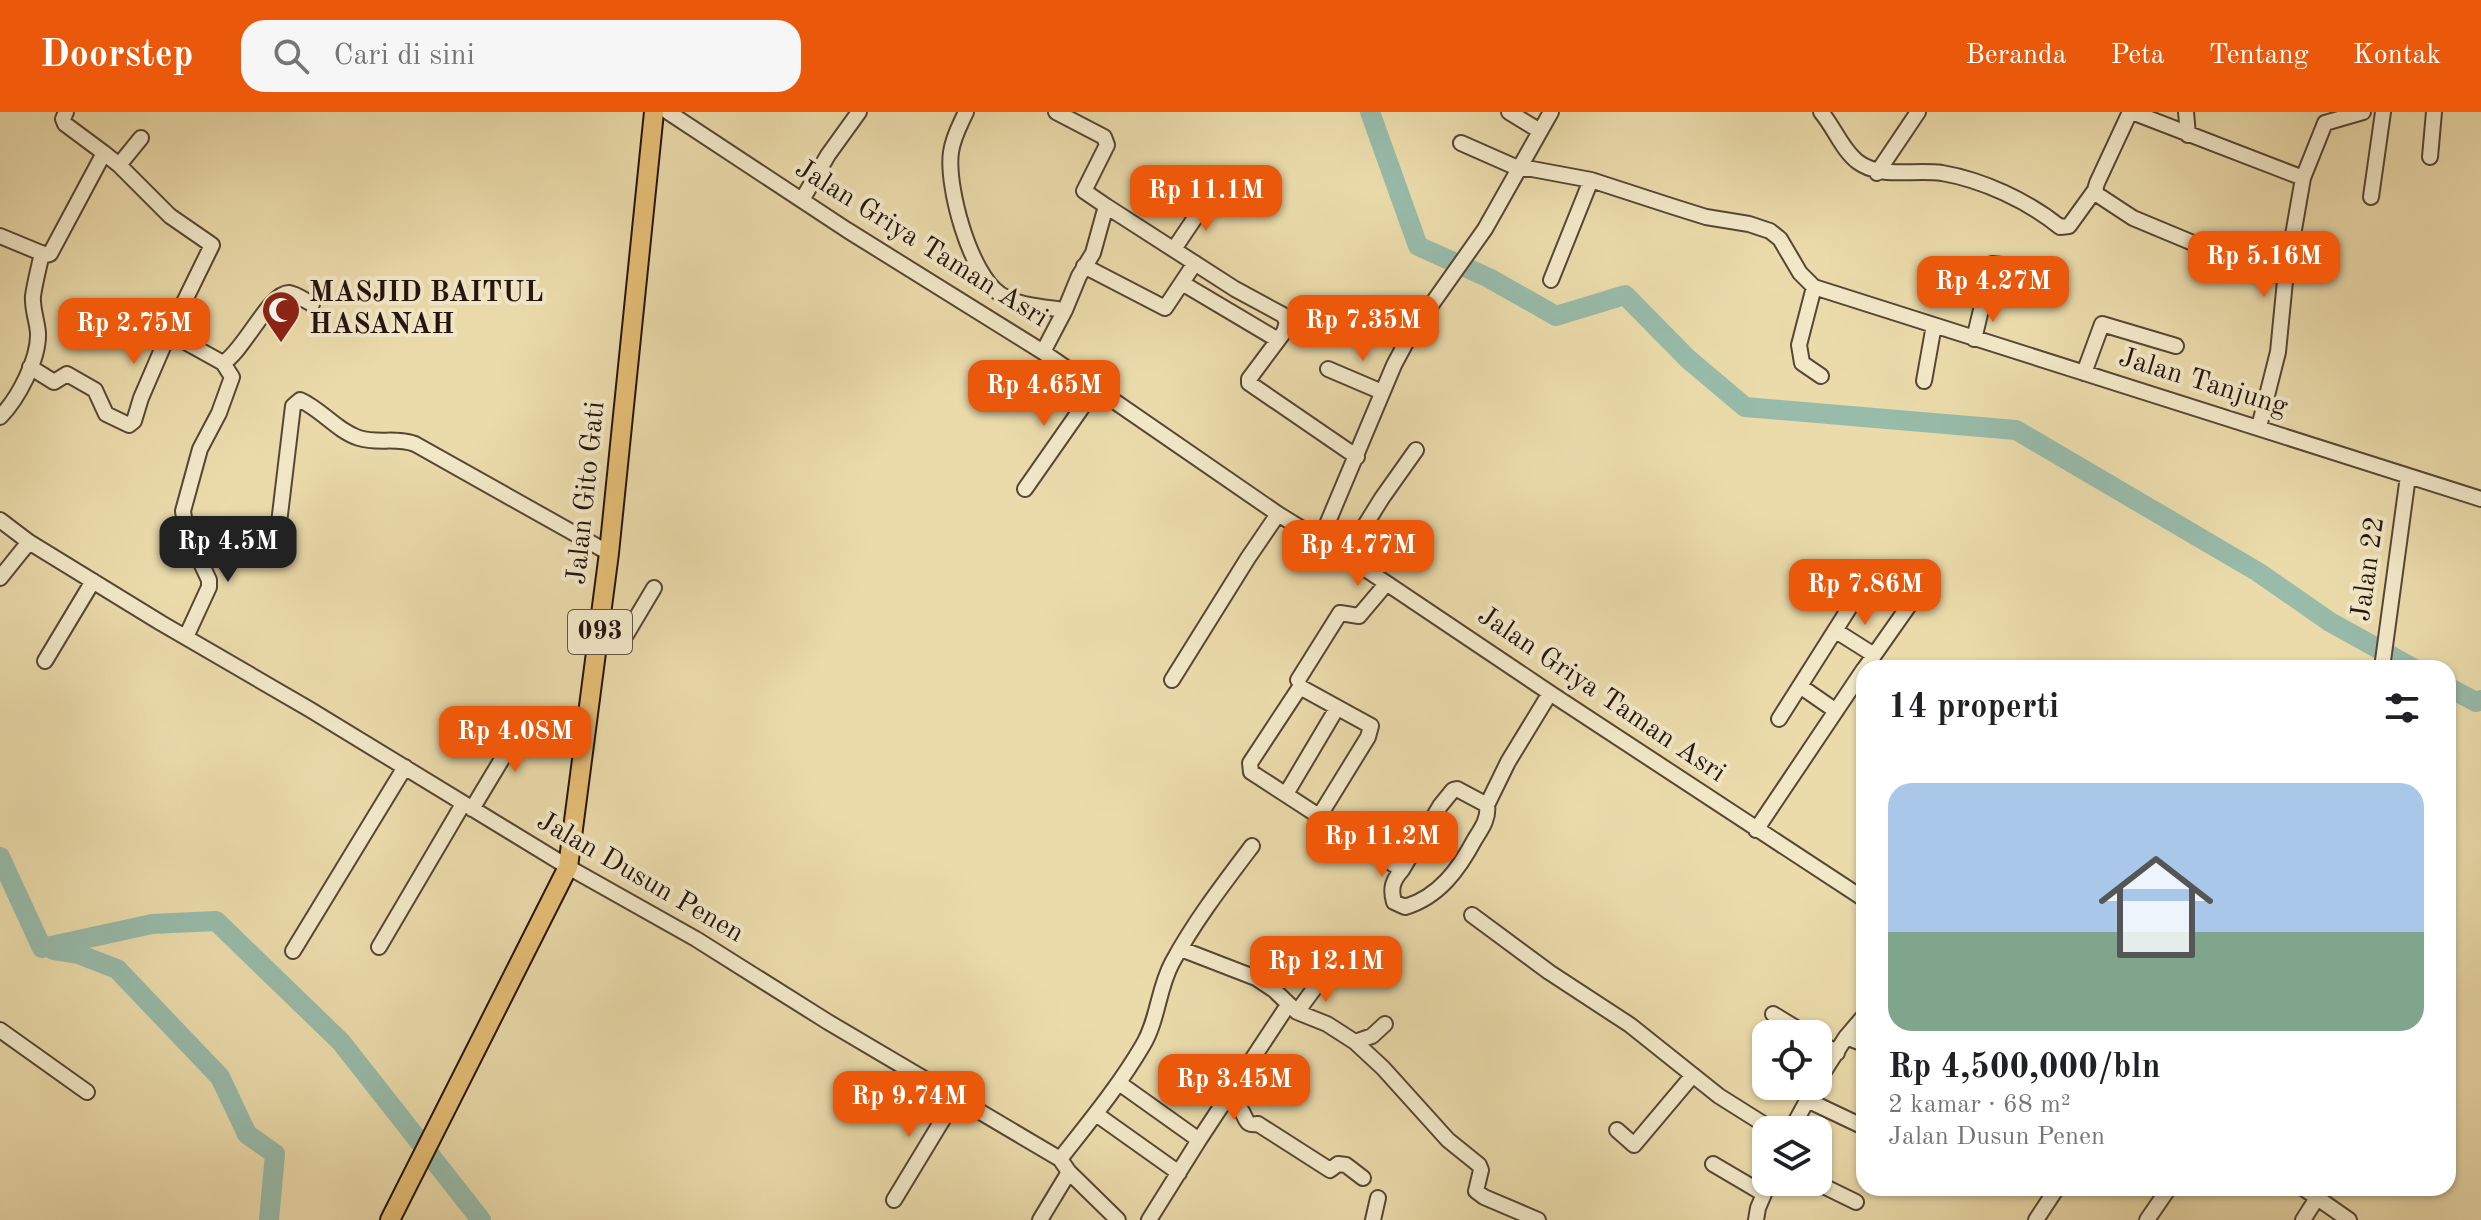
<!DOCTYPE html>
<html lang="id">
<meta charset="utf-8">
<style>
:root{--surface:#fff;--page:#f6f6f6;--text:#202124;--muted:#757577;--accent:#ea580c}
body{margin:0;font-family:"Old Standard TT",serif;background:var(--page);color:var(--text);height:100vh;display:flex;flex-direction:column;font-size:30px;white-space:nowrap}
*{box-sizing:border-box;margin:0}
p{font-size:26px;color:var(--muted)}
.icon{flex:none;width:44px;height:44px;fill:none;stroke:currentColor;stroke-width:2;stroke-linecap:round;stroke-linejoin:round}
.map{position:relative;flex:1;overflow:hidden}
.details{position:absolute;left:1856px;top:548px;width:600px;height:536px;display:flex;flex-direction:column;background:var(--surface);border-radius:24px;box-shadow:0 2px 6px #0004}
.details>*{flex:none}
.fabs{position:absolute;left:1752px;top:908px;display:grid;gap:16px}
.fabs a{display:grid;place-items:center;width:80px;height:80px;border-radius:16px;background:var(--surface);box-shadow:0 2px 6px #0004;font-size:40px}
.price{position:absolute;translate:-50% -68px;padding:0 18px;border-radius:16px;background:var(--accent);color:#fff;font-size:26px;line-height:52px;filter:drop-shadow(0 2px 4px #0008)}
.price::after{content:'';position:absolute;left:50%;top:48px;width:24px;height:18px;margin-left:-12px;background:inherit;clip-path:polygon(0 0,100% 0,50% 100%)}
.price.selected{background:#222;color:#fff}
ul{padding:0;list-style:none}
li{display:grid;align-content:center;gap:16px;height:424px;padding:0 32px}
li span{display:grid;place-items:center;height:248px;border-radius:24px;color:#555}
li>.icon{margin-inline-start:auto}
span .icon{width:144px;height:144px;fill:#fffc;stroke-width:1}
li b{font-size:34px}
h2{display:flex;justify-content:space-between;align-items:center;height:96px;padding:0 32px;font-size:34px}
header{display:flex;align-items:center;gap:48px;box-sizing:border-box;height:112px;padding:0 40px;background:var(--accent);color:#fff}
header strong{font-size:38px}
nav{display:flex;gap:44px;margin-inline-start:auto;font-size:28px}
.search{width:560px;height:72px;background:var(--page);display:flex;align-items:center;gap:20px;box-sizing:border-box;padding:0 28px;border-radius:24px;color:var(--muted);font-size:30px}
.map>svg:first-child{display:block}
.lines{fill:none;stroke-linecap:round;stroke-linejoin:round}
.river{stroke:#98bbaa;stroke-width:20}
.minor-casing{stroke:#564636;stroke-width:18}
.major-casing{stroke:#25150f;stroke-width:22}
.minor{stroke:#f2e8c8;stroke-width:14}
.major{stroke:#e6be76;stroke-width:18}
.labels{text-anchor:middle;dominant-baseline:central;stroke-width:8;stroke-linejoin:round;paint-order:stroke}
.shield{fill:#f2e8c8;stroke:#625446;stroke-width:2}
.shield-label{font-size:26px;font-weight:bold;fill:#25150f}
.street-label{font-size:28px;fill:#25150f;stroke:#f2e8c8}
.poi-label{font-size:28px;font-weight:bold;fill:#25150f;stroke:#f2e8c8;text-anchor:start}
</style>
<header>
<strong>Doorstep</strong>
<div class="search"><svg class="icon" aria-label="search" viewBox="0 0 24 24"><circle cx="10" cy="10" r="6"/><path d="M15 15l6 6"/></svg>Cari di sini</div>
<nav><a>Beranda</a><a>Peta</a><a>Tentang</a><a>Kontak</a></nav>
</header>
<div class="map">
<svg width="2481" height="1108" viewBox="0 0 2481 1108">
<rect width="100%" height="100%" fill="#ebdbab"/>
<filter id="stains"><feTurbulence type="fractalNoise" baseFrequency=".0025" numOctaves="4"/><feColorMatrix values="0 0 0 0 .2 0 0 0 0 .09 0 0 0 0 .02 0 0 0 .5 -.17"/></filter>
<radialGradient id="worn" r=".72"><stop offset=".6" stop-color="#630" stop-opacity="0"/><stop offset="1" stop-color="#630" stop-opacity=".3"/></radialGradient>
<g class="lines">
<path class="river" d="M1370,0l48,134 71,32 67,38 69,-21 63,64 57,48 271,23 242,142 72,50 83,46
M2448,575l28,15 5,-2
M0,745l42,91 110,-24 64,-3 125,121 140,178
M53,838l25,4 39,15 103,108 27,57 28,20 -6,66"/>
<g class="minor-casing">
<path id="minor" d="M66,0l-3,7 2,5 39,29
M668,0l179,118 196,122 235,162 68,42 204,137 314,206
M966,0c-6,13 -13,25 -15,40 -5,34 19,122 49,142 17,12 45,13 65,16
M1509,0l31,19
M1821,0c13,15 21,38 37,50 23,17 56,7 84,11 41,7 86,28 118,54l9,-1 26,-36
M2130,0l-33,71 -2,7 3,5 35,23 72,30 83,16
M2132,0l171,66 22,-55 38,-11
M2186,0l2,23
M1461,31l59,26h12l59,11 80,26 35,11 43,7 21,7 10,8 20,34 14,14 667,212
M2430,45l4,-45
M119,53l22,-27
M1877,61l41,-61
M2371,85l12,-85
M802,88l26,-45 31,-43
M1106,94l129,83 48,26 4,7 -3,10 -35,47v4l108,74
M0,124l46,19 4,-1 54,-101 15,12 51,51 42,29 -43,88 54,30 9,14 -13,36 -19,36 -17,62 3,20 23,49v7l-23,50
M1174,137l35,-52
M1084,154l81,42 30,-45
M1551,168l40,-100
M1182,171l96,57
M1814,175l-15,58 3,18 19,13
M1974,227l18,-75 20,2
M1043,240l22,-42 14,-34 14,-23 13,-47 -22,-15 23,-46 -3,-8 -48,-25
M223,251c20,-11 47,-71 66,-70 7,1 17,8 23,11
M30,255l24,15 13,-8 28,16 11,24 23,11 5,-4 7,-23 28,-65
M1328,257l54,23
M2084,261l18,-49 74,22
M1924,269l10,-56
M0,305c18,-18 39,-58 38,-84 -1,-13 -6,-24 -5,-37 2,-14 6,-29 9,-43
M2259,315l19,-75 7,-71 18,-103
M1025,377l70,-100
M0,408l29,22 132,81 148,86 259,158 128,72 132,83 232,137 9,13 49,48
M1320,429l74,-176 16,-30 75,-106 66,-117
M194,437l74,-19 11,-7 14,-117 7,-6c21,9 37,31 59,38 18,6 38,-1 56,6l194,109
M1346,444l36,-58 34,-48
M0,466l29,-36
M601,511l25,12 28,-47
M1836,519l38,24
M45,549l48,-80
M2382,556l26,-192
M1172,568l76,-122 30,-44
M1298,568l42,-67 19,3 27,-32
M1800,574l36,25
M1779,607l88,-139 9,-8 33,23 1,9 -45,64
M1286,682l51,-86
M472,697l54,-90
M1320,703l48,-78 3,-11 -71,-39 -50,76 1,9 151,98 38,-64 13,-16 4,-1 30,16 21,-43 42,-69
M1756,718l108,-161
M1402,758c-9,10 -12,18 -8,32l11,5c34,-10 54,-38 70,-68 7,-11 14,-21 12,-34
M1472,803l77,57 81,53 89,71 54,34
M379,835l84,-143
M1181,837l75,29 18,12 23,22 30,12 28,18 28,26 65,72 31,25 2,5 -5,21 8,6 54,23
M293,839l112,-184
M1297,900l28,-38
M1773,902l33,20
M0,918l87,62
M1846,925l18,7
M1818,929l19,12
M1355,930l17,-6 13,-12
M1818,969l28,-44 18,-21
M1119,971l80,57
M1226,988c4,3 12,6 15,10 6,9 4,16 17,14l72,46 8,-6 8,1 17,13
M1807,988l57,27
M1096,1002l83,59
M1617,1018l17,15 59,-70
M1791,1018l24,-44
M1060,1047c29,-37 59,-73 83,-114 15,-25 15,-56 29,-82 22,-41 52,-80 80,-117
M1713,1052l51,30
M1815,1070l41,20
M2303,1076l46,32
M894,1088l63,-104
M1040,1108l29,-48
M1149,1108l50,-80 89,-135
M1373,1108l5,-22
M1756,1108l2,-12 11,-26
M2036,1108l21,-32
M2147,1108l22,-32
M2303,1108l14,-22"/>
</g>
<g class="major-casing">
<path id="major" d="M390,1108l178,-353 41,-314 45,-441"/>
</g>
<use href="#minor" class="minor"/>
<use href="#major" class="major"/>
</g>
<defs>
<g id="mosque-pin" transform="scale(2)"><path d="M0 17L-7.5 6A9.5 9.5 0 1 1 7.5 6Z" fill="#8f2418" stroke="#f2e8c8"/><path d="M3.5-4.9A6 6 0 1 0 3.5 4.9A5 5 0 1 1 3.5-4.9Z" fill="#fff"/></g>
</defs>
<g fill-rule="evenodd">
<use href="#mosque-pin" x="281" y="198"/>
</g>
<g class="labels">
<rect class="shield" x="568" y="498" width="64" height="44" rx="6"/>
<g class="shield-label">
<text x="600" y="520">093</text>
</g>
<g class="street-label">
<text transform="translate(921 132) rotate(32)">Jalan Griya Taman Asri</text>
<text transform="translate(2203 271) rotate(17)">Jalan Tanjung</text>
<text transform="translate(587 381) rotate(-84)">Jalan Gito Gati</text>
<text transform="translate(2369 457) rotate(-82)">Jalan 22</text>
<text transform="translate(1601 583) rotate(34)">Jalan Griya Taman Asri</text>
<text transform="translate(640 766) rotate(30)">Jalan Dusun Penen</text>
</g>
<g class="poi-label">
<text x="309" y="182">MASJID BAITUL<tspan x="309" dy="32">HASANAH</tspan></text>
</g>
</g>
<rect width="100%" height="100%" filter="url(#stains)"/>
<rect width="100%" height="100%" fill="url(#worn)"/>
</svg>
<div class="fabs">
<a><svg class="icon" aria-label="locate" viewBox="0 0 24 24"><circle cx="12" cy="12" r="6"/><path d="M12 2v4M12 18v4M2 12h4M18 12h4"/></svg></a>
<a><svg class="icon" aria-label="layers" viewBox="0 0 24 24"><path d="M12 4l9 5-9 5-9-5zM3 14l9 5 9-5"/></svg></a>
</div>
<b class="price" style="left:1206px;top:121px">Rp 11.1M</b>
<b class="price" style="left:2264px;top:187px">Rp 5.16M</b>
<b class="price" style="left:1993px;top:212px">Rp 4.27M</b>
<b class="price" style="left:1363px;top:251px">Rp 7.35M</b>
<b class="price" style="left:134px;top:254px">Rp 2.75M</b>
<b class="price" style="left:1044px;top:316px">Rp 4.65M</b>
<b class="price selected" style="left:228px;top:472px">Rp 4.5M</b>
<b class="price" style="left:1358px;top:476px">Rp 4.77M</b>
<b class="price" style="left:1865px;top:515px">Rp 7.86M</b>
<b class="price" style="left:515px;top:662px">Rp 4.08M</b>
<b class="price" style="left:1382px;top:767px">Rp 11.2M</b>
<b class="price" style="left:1326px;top:892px">Rp 12.1M</b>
<b class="price" style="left:1234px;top:1010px">Rp 3.45M</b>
<b class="price" style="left:909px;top:1027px">Rp 9.74M</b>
<section class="details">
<h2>14 properti<svg class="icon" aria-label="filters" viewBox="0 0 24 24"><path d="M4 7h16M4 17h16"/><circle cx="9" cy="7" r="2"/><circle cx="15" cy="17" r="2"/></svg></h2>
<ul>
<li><span style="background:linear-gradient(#a9c7e8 60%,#7fa58c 0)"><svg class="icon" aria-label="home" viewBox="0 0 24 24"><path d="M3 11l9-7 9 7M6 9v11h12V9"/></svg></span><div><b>Rp 4,500,000/bln</b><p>2 kamar · 68 m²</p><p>Jalan Dusun Penen</p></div></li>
</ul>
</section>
</div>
